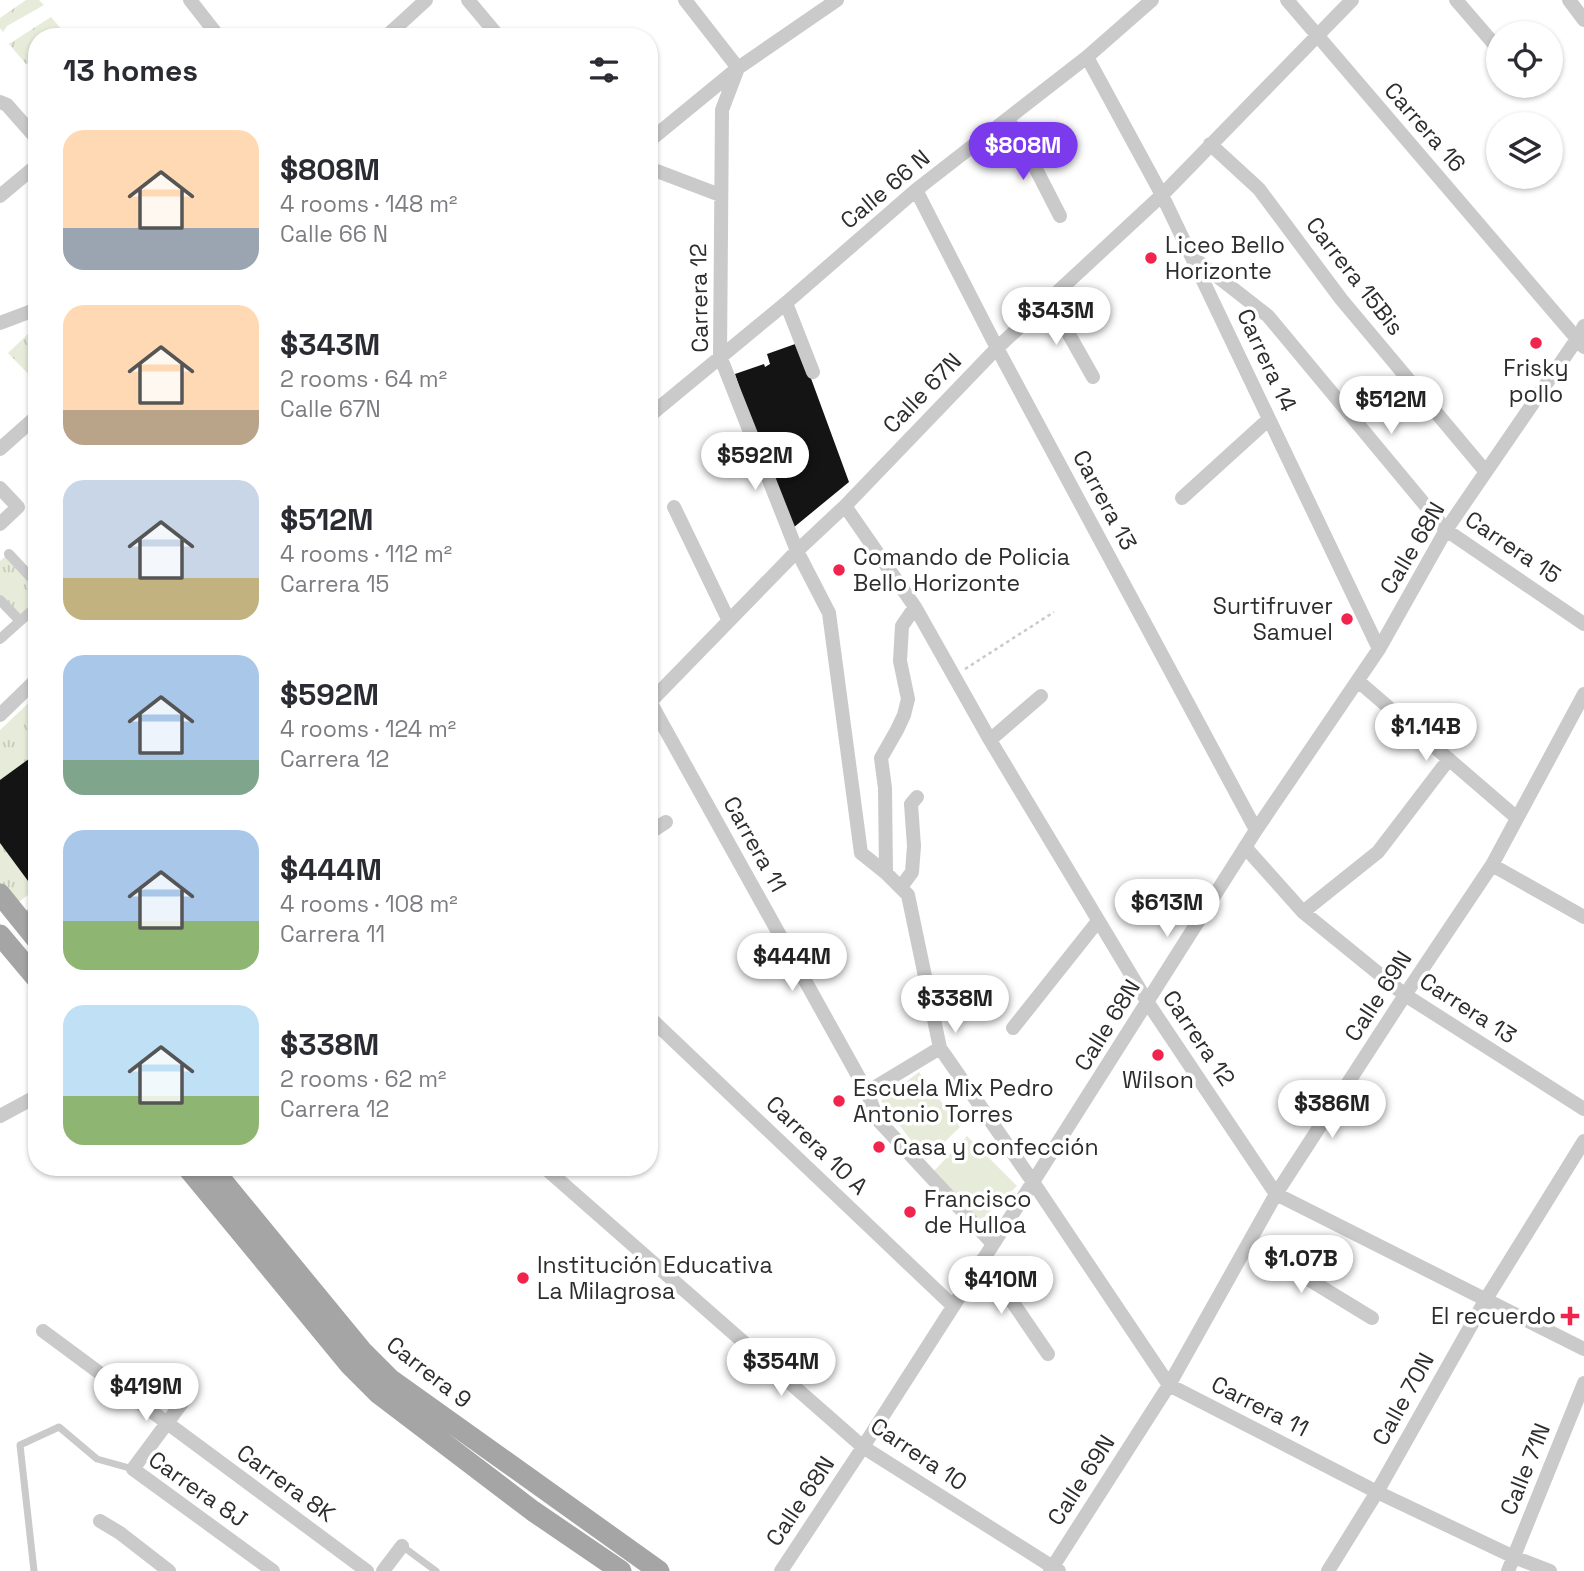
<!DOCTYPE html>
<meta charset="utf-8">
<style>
:root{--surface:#fff;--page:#f7f7f7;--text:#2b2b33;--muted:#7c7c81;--accent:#7c3aed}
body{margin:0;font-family:"Space Grotesk",sans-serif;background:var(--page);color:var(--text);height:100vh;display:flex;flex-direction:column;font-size:26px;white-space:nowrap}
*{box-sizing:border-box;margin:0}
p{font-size:23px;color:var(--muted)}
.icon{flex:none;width:38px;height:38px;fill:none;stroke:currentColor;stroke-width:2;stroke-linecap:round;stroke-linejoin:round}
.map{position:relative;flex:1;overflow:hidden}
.sheet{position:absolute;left:28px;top:28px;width:630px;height:1148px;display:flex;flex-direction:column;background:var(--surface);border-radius:28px;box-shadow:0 2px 5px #0004}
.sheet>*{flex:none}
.buttons{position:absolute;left:1486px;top:21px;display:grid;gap:14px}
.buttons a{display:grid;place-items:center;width:77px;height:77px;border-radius:50%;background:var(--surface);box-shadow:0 2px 5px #0004;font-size:35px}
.price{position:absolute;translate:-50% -60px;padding:0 16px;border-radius:24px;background:#fff;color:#222;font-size:23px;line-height:46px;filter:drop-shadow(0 2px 4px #0008)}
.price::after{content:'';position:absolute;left:50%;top:42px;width:21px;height:16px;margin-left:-10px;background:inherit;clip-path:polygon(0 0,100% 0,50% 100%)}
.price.active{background:var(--accent);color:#fff}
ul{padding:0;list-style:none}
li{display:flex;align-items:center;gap:21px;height:175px;padding:0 35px}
li span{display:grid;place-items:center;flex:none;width:196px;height:140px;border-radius:21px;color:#555}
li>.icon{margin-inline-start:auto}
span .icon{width:84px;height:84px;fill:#fffc;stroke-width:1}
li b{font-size:30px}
h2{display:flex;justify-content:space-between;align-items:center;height:84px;padding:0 35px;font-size:30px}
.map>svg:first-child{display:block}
.grass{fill:url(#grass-tufts)}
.pitch{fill:#e6ecd9}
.building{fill:#141414}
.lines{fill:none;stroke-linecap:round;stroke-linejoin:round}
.path{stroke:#cacaca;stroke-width:2.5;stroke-dasharray:3.5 3.5;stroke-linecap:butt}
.service{stroke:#cacaca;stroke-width:7}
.pedestrian{stroke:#cacaca;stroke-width:10}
.minor{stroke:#cacaca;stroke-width:14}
.primary{stroke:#a5a5a5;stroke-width:21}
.poi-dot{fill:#f0244c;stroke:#fff;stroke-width:2.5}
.labels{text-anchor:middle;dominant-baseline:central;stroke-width:7;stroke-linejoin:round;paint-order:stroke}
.street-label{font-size:23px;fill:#2d2d2d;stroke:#fff}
.poi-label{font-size:23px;fill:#2d2d2d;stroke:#fff;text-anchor:start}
</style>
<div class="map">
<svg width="1584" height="1571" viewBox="0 0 1584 1571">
<defs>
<pattern id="grass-tufts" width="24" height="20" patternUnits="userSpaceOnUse" patternTransform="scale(1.75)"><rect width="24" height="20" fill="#e6ecd9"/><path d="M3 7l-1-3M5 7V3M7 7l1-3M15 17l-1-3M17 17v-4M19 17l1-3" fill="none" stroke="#c6cbbb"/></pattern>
</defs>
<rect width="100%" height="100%" fill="#fff"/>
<path class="grass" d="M26,0h13l5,5 -37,21 -4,6 -3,-4v-10z
M51,17l17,20h-31v20l-11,7 -17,-20z
M29,333l8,9v41l-29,-30z
M7,555l30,32v17l-18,15 -19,-21v-37z
M37,695v193l-22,17 -15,-20v-155z"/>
<path class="pitch" d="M919,1072l41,55 -34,33 -45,-59z
M967,1136l50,50 -36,34 -49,-47z"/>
<path class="building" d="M798,343l51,139 -56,46 -21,-43 -37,-111 29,-10 1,3 5,-3 -3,-10z
M37,753v128l-6,4 -31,-42v-63z"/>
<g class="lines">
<path class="path" d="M965,669l89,-57"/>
<path class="service" d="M402,1546l34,25
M34,1571l-14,-126 39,-18 38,32 36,10"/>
<path class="pedestrian" d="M9,554l28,30
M0,600l20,21
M0,639l37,-33"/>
<path class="minor" d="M190,0l29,37
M468,0l31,37
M685,0l53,68 -16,42 -2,246 77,195 32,62 32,240 25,20 22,22 32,153 93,134 136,203 208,107 137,65 36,14
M1287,0l297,347
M1456,0l38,44
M1569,0l15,20
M390,33l36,-33
M1087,57l75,138 217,454
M0,102l7,3 30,34
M1007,119l10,13 43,84
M649,141l89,-73 99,-68
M1210,144l49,45 82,110 145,173
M649,168l71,27
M916,190l81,158 259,482
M0,196l37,-31
M1195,259l73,57 178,214 138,94
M1049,299l44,78
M786,303l27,69
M0,323l37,-14
M649,416l137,-113 130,-113 171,-133 65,-57
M0,449l37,-33
M0,488l18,19 -18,17
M1182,498l87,-79
M845,506l70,101 75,133 158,263 128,191 308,155
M674,507l55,114
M1358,681l159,137
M649,700l218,392 11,28 115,124
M649,703l148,-152 48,-45 152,-158 165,-153 190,-195
M0,715l37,-36
M990,740l51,-44
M649,833l17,-11
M1245,847l58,65 102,83 179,114
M1492,865l92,52
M886,873l-1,-85 -4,-30 16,-28 7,-15 4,-16 -8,-38 2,-35 13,-19
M901,887l11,-15 2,-26 -3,-42 6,-7
M1303,912l75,-60 71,-93
M23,922l14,-11
M649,1017l304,289
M1013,1028l85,-107
M867,1092l73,-44
M0,1116l37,-20
M544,1167l319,280 196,124
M1249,1243l123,75
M983,1259l65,95
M43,1331l324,240
M187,1396l-54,73 140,102
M100,1521l20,12 49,38
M383,1571l19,-25
M781,1571l82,-124 170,-265 223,-352 123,-181 67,-119 131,-191 7,-13
M1050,1571l119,-186 107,-191 129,-199 87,-130 92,-171
M1328,1571l49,-79 109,-193 98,-158
M1508,1571l76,-188"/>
<path class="primary" d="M0,894l37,46
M0,935l37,44
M187,1167l163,198 29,29 154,117 88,60
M211,1167l151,184 28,28 269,192"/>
</g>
<g class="poi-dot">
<circle cx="1151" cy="258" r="7"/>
<circle cx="1536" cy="343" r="7"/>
<circle cx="839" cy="570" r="7"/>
<circle cx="1347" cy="619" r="7"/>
<circle cx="1158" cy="1055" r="7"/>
<circle cx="839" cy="1101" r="7"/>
<circle cx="879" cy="1147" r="7"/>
<circle cx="910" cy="1212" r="7"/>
<circle cx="523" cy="1278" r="7"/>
<path d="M1566.5 1305.5h7v7h7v7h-7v7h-7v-7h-7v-7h7z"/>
</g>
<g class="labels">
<g class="street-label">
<text transform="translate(1425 127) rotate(49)">Carrera 16</text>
<text transform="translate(885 189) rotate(-40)">Calle 66 N</text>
<text transform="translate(1355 276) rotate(52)">Carrera 15Bis</text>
<text transform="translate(699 298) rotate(-91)">Carrera 12</text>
<text transform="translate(1267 360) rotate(65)">Carrera 14</text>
<text transform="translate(922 393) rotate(-46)">Calle 67N</text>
<text transform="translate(1105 500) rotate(62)">Carrera 13</text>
<text transform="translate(1513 547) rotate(34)">Carrera 15</text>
<text transform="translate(1412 548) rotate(-59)">Calle 68N</text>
<text transform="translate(755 844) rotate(61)">Carrera 11</text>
<text transform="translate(1378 996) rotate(-57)">Calle 69N</text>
<text transform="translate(1468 1008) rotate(33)">Carrera 13</text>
<text transform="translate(1107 1025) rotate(-58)">Calle 68N</text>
<text transform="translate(1199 1038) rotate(56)">Carrera 12</text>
<text transform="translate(817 1145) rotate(44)">Carrera 10 A</text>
<text transform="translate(429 1372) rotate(38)">Carrera 9</text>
<text transform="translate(1403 1399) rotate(-61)">Calle 70N</text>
<text transform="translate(1260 1406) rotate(27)">Carrera 11</text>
<text transform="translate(919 1454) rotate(34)">Carrera 10</text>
<text transform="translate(1525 1469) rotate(-68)">Calle 71N</text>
<text transform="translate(1081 1480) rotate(-57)">Calle 69N</text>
<text transform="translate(286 1483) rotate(36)">Carrera 8K</text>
<text transform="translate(198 1489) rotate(35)">Carrera 8J</text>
<text transform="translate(800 1501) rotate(-56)">Calle 68N</text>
</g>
<g class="poi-label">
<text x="1165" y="245">Liceo Bello<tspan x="1165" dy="26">Horizonte</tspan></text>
<text x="1536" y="368" text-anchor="middle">Frisky<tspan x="1536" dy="26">pollo</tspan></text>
<text x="853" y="557">Comando de Policia<tspan x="853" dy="26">Bello Horizonte</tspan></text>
<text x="1333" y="606" text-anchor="end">Surtifruver<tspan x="1333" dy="26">Samuel</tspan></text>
<text x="1158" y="1080" text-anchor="middle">Wilson</text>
<text x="853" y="1088">Escuela Mix Pedro<tspan x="853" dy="26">Antonio Torres</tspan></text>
<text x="893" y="1147">Casa y confección</text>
<text x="924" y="1199">Francisco<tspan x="924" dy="26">de Hulloa</tspan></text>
<text x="537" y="1265">Institución Educativa<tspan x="537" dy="26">La Milagrosa</tspan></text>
<text x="1556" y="1316" text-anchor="end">El recuerdo</text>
</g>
</g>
</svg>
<div class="buttons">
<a><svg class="icon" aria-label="locate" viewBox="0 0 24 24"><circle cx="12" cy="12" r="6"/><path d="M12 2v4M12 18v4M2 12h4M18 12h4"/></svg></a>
<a><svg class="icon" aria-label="layers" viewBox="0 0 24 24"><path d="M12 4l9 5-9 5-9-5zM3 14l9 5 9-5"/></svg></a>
</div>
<b class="price active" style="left:1023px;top:182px">$808M</b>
<b class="price" style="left:1056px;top:347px">$343M</b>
<b class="price" style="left:1391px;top:436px">$512M</b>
<b class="price" style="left:755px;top:492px">$592M</b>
<b class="price" style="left:1426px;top:763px">$1.14B</b>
<b class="price" style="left:1167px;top:939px">$613M</b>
<b class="price" style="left:792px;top:993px">$444M</b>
<b class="price" style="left:955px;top:1035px">$338M</b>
<b class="price" style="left:1332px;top:1140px">$386M</b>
<b class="price" style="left:1301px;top:1295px">$1.07B</b>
<b class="price" style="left:1001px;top:1316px">$410M</b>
<b class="price" style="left:781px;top:1398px">$354M</b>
<b class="price" style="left:146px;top:1423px">$419M</b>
<section class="sheet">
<h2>13 homes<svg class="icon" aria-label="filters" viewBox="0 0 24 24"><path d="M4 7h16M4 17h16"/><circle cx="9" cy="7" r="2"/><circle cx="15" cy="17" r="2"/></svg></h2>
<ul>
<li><span style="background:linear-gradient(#ffd9b3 70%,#9aa5b1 0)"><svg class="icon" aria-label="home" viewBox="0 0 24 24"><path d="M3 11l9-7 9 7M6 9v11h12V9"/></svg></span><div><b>$808M</b><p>4 rooms · 148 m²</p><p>Calle 66 N</p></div></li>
<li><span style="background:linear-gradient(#ffd9b3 75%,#b9a48a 0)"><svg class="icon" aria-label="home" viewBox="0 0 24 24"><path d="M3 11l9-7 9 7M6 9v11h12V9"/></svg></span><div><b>$343M</b><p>2 rooms · 64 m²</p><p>Calle 67N</p></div></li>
<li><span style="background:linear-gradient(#c9d6e8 70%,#c2b280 0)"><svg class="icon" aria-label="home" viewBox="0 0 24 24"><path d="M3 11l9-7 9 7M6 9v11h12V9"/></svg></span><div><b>$512M</b><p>4 rooms · 112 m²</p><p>Carrera 15</p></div></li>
<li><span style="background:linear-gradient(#a9c7e8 75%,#7fa58c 0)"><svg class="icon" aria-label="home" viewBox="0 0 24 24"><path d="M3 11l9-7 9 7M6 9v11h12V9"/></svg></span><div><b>$592M</b><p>4 rooms · 124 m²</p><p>Carrera 12</p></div></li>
<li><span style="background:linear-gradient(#a9c7e8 65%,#8fb573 0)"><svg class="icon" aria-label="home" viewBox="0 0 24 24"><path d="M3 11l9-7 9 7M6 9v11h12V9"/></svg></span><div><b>$444M</b><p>4 rooms · 108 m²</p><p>Carrera 11</p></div></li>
<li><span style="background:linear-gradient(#bfe0f5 65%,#8fb573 0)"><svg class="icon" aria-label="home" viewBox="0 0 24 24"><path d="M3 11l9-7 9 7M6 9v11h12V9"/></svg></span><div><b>$338M</b><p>2 rooms · 62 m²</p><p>Carrera 12</p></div></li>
</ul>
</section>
</div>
